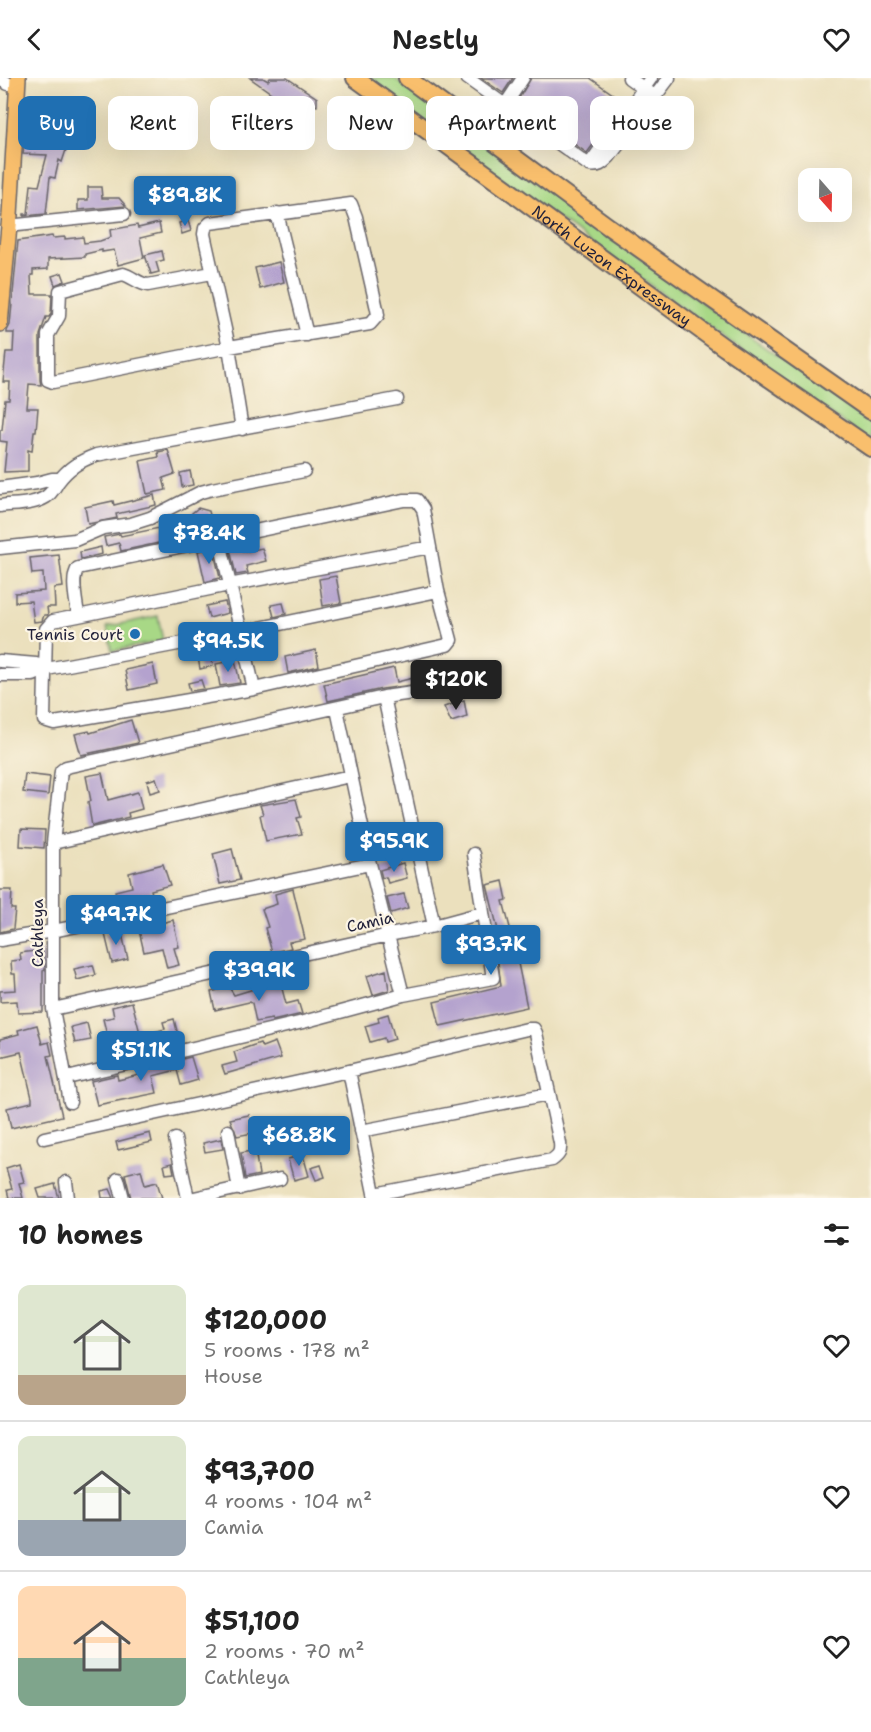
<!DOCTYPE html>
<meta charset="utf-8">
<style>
:root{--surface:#fff;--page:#f6f6f6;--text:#222;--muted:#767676;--line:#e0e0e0;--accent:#1f6fb2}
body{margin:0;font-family:"Shantell Sans",sans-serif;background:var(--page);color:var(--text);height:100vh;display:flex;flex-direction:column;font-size:22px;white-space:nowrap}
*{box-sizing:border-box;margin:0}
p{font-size:20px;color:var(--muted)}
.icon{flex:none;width:33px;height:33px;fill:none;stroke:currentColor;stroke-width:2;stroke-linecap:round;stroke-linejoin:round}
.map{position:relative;height:1120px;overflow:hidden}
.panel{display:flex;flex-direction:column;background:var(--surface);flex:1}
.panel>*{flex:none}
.hud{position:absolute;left:18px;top:18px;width:836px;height:54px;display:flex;gap:12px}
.needle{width:39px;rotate:160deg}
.buttons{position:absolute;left:798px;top:90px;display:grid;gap:12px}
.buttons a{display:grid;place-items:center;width:54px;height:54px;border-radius:12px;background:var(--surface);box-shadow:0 6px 24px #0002;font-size:30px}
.price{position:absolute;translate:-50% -51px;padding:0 14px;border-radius:6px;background:var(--accent);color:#fff;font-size:20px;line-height:39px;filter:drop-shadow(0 2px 3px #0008)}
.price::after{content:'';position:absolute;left:50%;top:36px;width:18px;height:14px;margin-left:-9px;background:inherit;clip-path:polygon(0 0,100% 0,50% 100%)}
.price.active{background:#222;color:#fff}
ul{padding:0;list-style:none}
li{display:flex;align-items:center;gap:18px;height:150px;padding:0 18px}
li+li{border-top:2px solid var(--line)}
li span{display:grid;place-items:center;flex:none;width:168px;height:120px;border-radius:12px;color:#555}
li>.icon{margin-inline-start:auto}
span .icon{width:72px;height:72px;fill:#fffc;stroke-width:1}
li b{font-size:26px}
h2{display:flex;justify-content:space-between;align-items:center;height:72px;padding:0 18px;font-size:26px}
.pill{padding:0 21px;border-radius:12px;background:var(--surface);box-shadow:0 6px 24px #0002;font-size:21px;line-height:54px}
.pill.active{background:var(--accent);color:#fff}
header{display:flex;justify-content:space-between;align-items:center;height:78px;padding:0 18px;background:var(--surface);font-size:27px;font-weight:600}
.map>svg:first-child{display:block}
.green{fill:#a8d886;stroke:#657d60;stroke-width:1.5}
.building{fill:#b4a2ce}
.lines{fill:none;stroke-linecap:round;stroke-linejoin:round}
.minor-casing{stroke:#686468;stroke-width:15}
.major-casing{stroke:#686468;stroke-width:18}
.highway-casing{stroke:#686468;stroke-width:20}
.minor{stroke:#fff;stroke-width:12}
.major{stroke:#f9bf6d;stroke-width:15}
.highway{stroke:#f9bf6d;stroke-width:16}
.poi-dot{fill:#1f6fb2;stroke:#fcf5e5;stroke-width:2}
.labels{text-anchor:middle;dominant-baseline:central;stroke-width:4.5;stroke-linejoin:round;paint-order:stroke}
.street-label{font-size:16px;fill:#22223b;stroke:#fcf5e5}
.poi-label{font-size:16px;fill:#22223b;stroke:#fcf5e5;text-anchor:end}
</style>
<header><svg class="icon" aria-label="back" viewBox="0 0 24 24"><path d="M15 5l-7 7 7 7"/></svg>Nestly<svg class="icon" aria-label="heart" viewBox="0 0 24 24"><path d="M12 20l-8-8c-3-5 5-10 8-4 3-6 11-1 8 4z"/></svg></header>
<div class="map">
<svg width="871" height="1120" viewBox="0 0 871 1120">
<rect width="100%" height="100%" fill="#fcf5e5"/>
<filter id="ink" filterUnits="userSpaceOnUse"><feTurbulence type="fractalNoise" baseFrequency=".0167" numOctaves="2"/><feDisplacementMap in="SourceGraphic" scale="12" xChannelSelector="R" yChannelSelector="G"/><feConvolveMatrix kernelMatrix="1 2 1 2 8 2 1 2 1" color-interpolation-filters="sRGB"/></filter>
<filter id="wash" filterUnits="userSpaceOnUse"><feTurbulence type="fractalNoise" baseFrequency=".008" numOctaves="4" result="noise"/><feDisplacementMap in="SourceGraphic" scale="24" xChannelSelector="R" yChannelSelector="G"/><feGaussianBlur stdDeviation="1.35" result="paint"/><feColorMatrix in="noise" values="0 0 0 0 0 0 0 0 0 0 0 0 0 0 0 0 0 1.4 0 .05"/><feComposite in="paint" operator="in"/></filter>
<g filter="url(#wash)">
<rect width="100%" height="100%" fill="#ebe0bd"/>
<path class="green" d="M361,0h33l337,246 140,97v22z
M158,538l5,25 -51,10 -5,-24z"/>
<g id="blocks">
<path class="building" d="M250,0h13l5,3 2,-3h17l30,20v8l-50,-7 4,-6z
M481,0h32l-10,15z
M531,0h59l34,24 -37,51 -71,-50z
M28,34l11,11 -1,4 10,2 20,15 -6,18 -3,-2 -4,18 -5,-1 -4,37 -22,2v-2h4l3,-29 8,1 8,-31 -24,-1z
M88,109h13l1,11h17l7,8 -48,4v-10h10z
M188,142l3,11 -9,3 -3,-11z
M159,145l2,10 -21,5 4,20 -26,7 -4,-15 -12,2v-2l-17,4v3l-37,2v10l-15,1v5h-2l1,19h20l-1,20 -2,3h-3l-6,18v45l1,5 -12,-1 -2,24h11l-2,23h-2l-2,20 -4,-1v21l-24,1 3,-30 -7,-1v-11h2l3,-30h4l1,-18h-7l3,-30h7l1,-19h-7v-2l3,-6 8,-84 34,-5 1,2 12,-1v2l18,-2 1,6 16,-2 11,-4 -1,-7 27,-5 1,3z
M162,173l2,9 -8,2 3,10 -8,2 -6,-19z
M279,184l5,20 -24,7 -5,-21z
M62,195l3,8 -10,4 -3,-9z
M168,372l7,24 -12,4 3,12 -19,4 -7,-33 19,-4 -1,-5z
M190,393l3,14 -11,2 -2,-14z
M154,417l2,10 -40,9 1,4 -29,6 -3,-17 28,-6 1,4z
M198,430l11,3 2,8 -1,4 -6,5 -15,-3 2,11 -70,15 -2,-8 -13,3 -2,-9 16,-3 1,2 67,-14 1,2 3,-11z
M240,465l3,9 19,-4 4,13 -20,5 2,7 -12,2 -7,-30z
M101,469l1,7 -21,5 -1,-7z
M209,471l1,4 4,-1 6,26 -15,4 -7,-31z
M59,477l4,32 -9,1 1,19h-8l1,8h-4l-2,6 -8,1 -3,-21 -16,1v-9l29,-2 -1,-18 -11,1 -2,-16z
M336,498l5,27 -18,3 -4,-27z
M225,524l3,11 -19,5 -3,-12z
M283,525l3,11 -12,3 -3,-12z
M316,572l3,16 -31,7 -3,-16z
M211,576l2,12 -13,3 -2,-12z
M235,582l5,23 -20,3 -4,-22z
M153,586l4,20 -28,6 -4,-20z
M394,590l3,14 16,-4v-3l20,-3 3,15 -10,-4 -44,6 -54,12 -4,-17z
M201,602l3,9 -14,2 -2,-8z
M464,622l3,17 -16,5 -7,-15z
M131,642l7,23 -57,12 -6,-21 14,-3 1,2z
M102,695l6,27 30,-8 4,17 -14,4 1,4 -37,9 -4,-24 3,-1 -5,-25z
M25,696l25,3 -2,18 -25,-3z
M156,700l4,12 -10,3 -3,-12z
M296,721l5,18 -4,1 5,16 -36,7 -6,-26 3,-1 -3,-9z
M21,751l24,1 -1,18 -24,-2z
M385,758l5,16 -8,3 -3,-8 -4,2 -2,-9z
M232,771l8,31 -20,4 -7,-30z
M403,785l4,15 -19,5 -2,-6 -4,1 -2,-8z
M163,786l7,21 -19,5 3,11 -34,7 -5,-17 17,-4 -3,-14z
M503,803l4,19 -4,1 10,38 14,68 -87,19 -6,-24 67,-16 -7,-55 4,-1 -11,-45z
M293,811l12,50 -16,3 2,6 -19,4 -7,-24 3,-1 -6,-18 15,-5 -2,-10z
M0,812h12l-1,19h4l-2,20 -13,3z
M404,816l4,14 -17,5 -4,-15z
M173,842l6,27 -5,1 5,17 -12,3 -5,-20 -18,4 -6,-26 15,-4v3z
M121,852l7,29 -16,4 -7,-29z
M43,872l2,20 -2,1v41l-25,1 -1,-12 -17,1v-11l16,-1 -1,-16h-3l-1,-13 10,-1 -1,-7z
M93,887l3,10 -19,5 -3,-11z
M386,892l3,20 -16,5 -6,-19z
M280,903l6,23 12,-3 4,13 -30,7v-2l-16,3 -4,-19 -3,-1 -34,8 -4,-18 18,-5 5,8z
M132,924l8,31 2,-1 1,3 22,-6 -2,-7 11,-3 4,16 -17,3 2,9 -50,12 -10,-40 11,-2 -2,-10z
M388,936l7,25 -10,3 -1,-4 -14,4 -5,-16 14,-4 -1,-5z
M87,945l4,17 -16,3 -4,-16z
M37,947l5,19 7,-2 3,13 -4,1 14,60 -51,12 -4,-20 25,-6v-4l-11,-46 -21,5v-18l19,-5 -1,-4z
M275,964l6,16 -56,16 -3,-8 15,-4 -3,-10 26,-9 2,4z
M191,979l7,23 -17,5 -4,-15 -24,6 4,17 -60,12 -6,-24 26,-6 1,5 21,-5 -2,-5z
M249,1037l4,18 -16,3 -7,-17z
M150,1055l2,9 -34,8 -2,-8z
M221,1061l2,10 -18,3 -2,-9z
M255,1072l4,25 -14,3 -4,-25z
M303,1077l6,21 -15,4 -6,-21z
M172,1085l2,10 -8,1 -2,-9z
M19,1086l5,18 -5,1 4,15h-14l-2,-8 5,-1 -6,-21z
M321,1087l4,12 -9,3 -5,-12z
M141,1092l4,15 12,-3 5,16h-31l-6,-24z
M55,1106l4,14h-19l-3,-9z
M110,1111l4,9h-12l-1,-7z"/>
</g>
</g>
<g filter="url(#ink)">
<use href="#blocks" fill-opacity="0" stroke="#686468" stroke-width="1.5"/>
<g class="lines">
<g class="minor-casing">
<path id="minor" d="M467,0l122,87c10,2 13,-1 20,-8l60,-79
M629,0l21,15
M0,1l8,5h10
M505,27l18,-27
M589,87l62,-87
M277,135l30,122
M8,148l116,-12
M212,195l-64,12c-9,-1 -15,-8 -25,-11l-63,17 -1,25 -11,19v45l5,2 176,-35 141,-23 8,-9 -1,-6 -21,-92 -5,-13 -141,19 -5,5 -1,6 25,113 13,82
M0,410l37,-5 15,-4h8
M404,422h13l6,9 15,82 13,49 -4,5 -193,44 -200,34 -10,-3 2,-91 7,-8 25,-5c-1,-13 -8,-37 0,-48z
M0,428c15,-2 33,-1 46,-9 6,-4 8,-9 12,-15 10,-14 22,-21 38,-27l301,-56
M219,459l35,152
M0,470l75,-8 28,-12 28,-4 19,-6 51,-26 11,-3 92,-18
M78,538l151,-31 201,-38
M0,583l36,3 11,5
M0,597h33l14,-6 194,-37 197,-41
M384,619l50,229
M337,631l33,155 33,131
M53,765l297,-67
M0,862l53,-9 317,-67
M53,931l336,-74 45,-9 48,-13
M349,993l26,127
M67,1000l236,-56 100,-27 90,-17 -19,-124
M70,1024l-17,-93v-166l8,-72 5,-4 318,-70 43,-6
M228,1053l11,58
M361,1053l188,-37
M44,1060l305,-67 178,-42h7l2,4 24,110c1,9 -1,12 -8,17l-177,34
M175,1061l13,59
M118,1101l5,19
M66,1104l2,16
M194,1120l86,-19"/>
</g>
<g class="major-casing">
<path id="major" d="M0,246l10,-109 8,-137"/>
</g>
<g class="highway-casing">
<g id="highway">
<path id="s1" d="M355,0l370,270 146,100"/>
<path d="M407,0l202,149 262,184"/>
</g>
</g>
<use href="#minor" class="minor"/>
<use href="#major" class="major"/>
<use href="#highway" class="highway"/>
</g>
</g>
<circle class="poi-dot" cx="135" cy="556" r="6"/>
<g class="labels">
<g class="street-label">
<text stroke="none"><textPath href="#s1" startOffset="318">North Luzon Expressway</textPath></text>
<text transform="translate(370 844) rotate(-12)">Camia</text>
<text transform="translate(37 855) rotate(-90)">Cathleya</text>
</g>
<g class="poi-label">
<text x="123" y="556">Tennis Court</text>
</g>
</g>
</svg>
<div class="buttons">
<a><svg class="needle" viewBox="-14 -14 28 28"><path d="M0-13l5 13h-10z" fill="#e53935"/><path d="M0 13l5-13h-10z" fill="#767676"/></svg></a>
</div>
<b class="price" style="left:185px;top:149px">$89.8K</b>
<b class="price" style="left:209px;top:487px">$78.4K</b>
<b class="price" style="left:228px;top:595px">$94.5K</b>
<b class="price active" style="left:456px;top:633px">$120K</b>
<b class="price" style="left:394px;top:795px">$95.9K</b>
<b class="price" style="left:116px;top:868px">$49.7K</b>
<b class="price" style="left:491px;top:898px">$93.7K</b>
<b class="price" style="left:259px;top:924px">$39.9K</b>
<b class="price" style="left:141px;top:1004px">$51.1K</b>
<b class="price" style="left:299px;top:1089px">$68.8K</b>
<div class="hud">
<a class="pill active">Buy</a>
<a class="pill">Rent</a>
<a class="pill">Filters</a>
<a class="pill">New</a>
<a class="pill">Apartment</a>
<a class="pill">House</a>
</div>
</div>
<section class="panel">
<h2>10 homes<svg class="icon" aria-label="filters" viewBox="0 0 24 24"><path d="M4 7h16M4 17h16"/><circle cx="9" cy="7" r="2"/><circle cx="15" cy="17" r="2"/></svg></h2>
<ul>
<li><span style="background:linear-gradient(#dfe7d0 75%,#b9a48a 0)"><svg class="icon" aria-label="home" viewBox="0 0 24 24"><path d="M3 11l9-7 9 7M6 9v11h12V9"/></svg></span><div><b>$120,000</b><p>5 rooms · 178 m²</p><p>House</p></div><svg class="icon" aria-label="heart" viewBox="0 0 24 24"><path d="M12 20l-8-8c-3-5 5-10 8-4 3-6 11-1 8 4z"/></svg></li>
<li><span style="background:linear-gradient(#dfe7d0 70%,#9aa5b1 0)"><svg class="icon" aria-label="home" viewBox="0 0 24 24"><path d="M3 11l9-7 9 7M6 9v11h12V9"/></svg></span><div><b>$93,700</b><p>4 rooms · 104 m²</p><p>Camia</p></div><svg class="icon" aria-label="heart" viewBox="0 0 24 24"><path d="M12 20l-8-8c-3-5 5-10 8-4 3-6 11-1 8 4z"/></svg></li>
<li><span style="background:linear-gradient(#ffd9b3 60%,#7fa58c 0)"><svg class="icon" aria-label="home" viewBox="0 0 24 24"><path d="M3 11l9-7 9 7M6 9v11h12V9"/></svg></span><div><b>$51,100</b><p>2 rooms · 70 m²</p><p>Cathleya</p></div><svg class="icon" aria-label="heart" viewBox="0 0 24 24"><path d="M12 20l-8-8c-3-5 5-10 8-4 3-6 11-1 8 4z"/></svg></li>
</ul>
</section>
